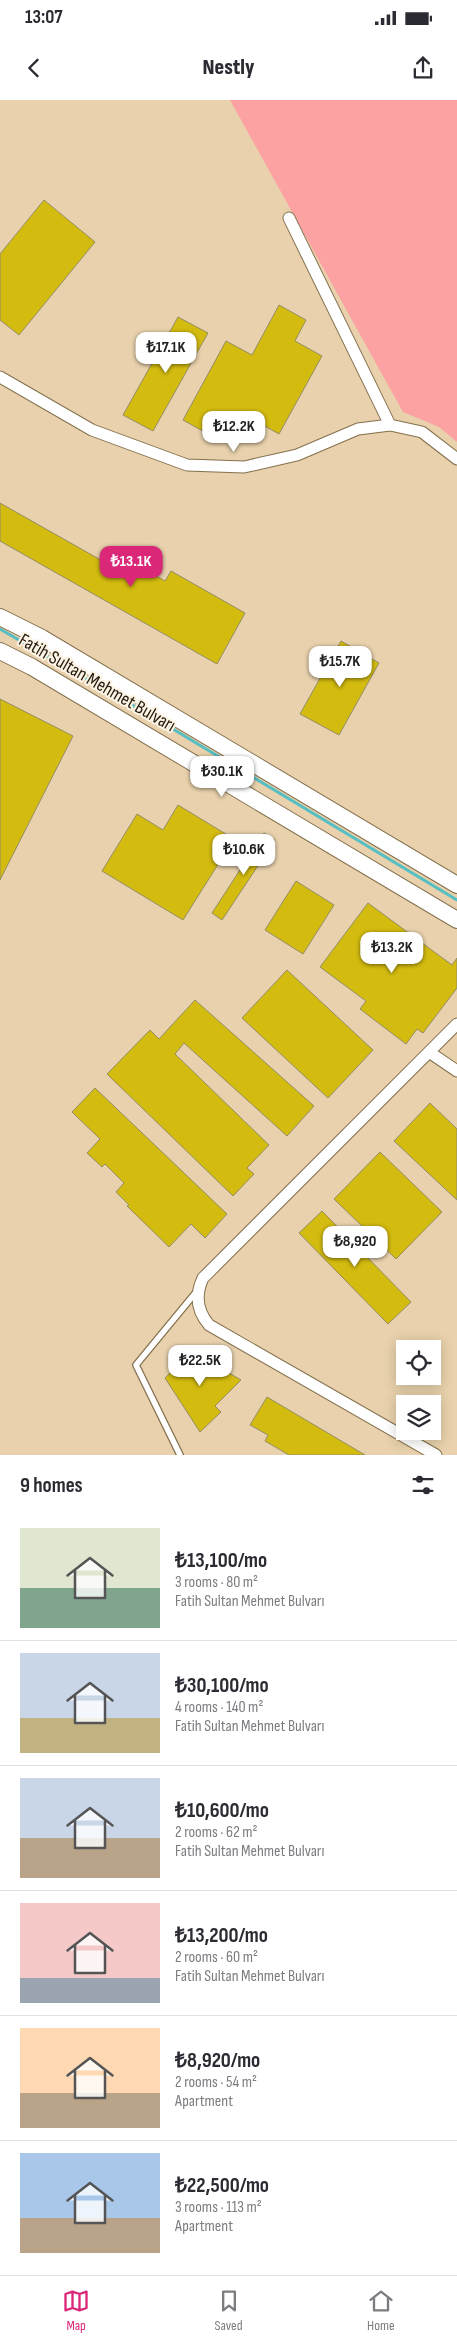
<!DOCTYPE html>
<meta charset="utf-8">
<style>
:root{--surface:#fff;--page:#f2f2f3;--text:#2b2b33;--muted:#7c7c81;--line:#e1e1e2;--accent:#db2777}
body{margin:0;font-family:"Sofia Sans Condensed",sans-serif;background:var(--page);color:var(--text);height:100vh;display:flex;flex-direction:column;font-size:19px;white-space:nowrap}
*{box-sizing:border-box;margin:0}
p{font-size:16px;color:var(--muted)}
.icon{flex:none;width:28px;height:28px;fill:none;stroke:currentColor;stroke-width:2;stroke-linecap:round;stroke-linejoin:round}
.map{position:relative;height:1355px;overflow:hidden}
.details{display:flex;flex-direction:column;background:var(--surface);flex:1}
.details>*{flex:none}
.fabs{position:absolute;left:396px;top:1240px;display:grid;gap:10px}
.fabs a{display:grid;place-items:center;width:45px;height:45px;border-radius:0px;background:var(--surface);box-shadow:0 2px 12px #0003;font-size:25px}
.price{position:absolute;translate:-50% -42px;padding:0 11px;border-radius:10px;background:#fff;color:#222;font-size:16px;line-height:32px;filter:drop-shadow(0 1px 2px #0008)}
.price::after{content:'';position:absolute;left:50%;top:30px;width:15px;height:11px;margin-left:-8px;background:inherit;clip-path:polygon(0 0,100% 0,50% 100%)}
.price.active{background:var(--accent);color:#fff}
ul{padding:0;list-style:none}
li{display:flex;align-items:center;gap:15px;height:125px;padding:0 20px}
li+li{border-top:1px solid var(--line)}
li span{display:grid;place-items:center;flex:none;width:140px;height:100px;border-radius:0px;color:#555}
li>.icon{margin-inline-start:auto}
span .icon{width:60px;height:60px;fill:#fffc;stroke-width:1}
li b{font-size:21px}
h2{display:flex;justify-content:space-between;align-items:center;height:60px;padding:0 20px;font-size:21px}
.status{display:flex;justify-content:space-between;align-items:center;height:35px;padding:0 25px;background:var(--surface);direction:ltr}
.status svg{height:14px;fill:currentColor}
header{display:flex;justify-content:space-between;align-items:center;height:65px;padding:0 20px;background:var(--surface);font-size:22px;font-weight:800}
.menu{display:flex;justify-content:space-around;align-items:center;height:70px;border-top:1px solid var(--line);background:var(--surface);font-size:14px;color:var(--muted)}
.menu a{display:grid;justify-items:center;gap:2px}
.menu .active{color:var(--accent)}
.map>svg:first-child{display:block}
.green{fill:#fca2a2}
.lines{fill:none;stroke-linecap:round;stroke-linejoin:round}
.stream{stroke:#55bfc4;stroke-width:3}
.building{fill:#d3bb0f;stroke:#948e66}
.service-casing{stroke:#84704d;stroke-width:8}
.minor-casing{stroke:#84704d;stroke-width:13}
.secondary-casing{stroke:#84704d;stroke-width:18}
.service{stroke:#fff;stroke-width:5.5}
.minor{stroke:#fff;stroke-width:11}
.secondary{stroke:#fff;stroke-width:16}
.labels{text-anchor:middle;dominant-baseline:central;stroke-width:4;stroke-linejoin:round;paint-order:stroke}
.street-label{font-size:19px;fill:#231b0d;stroke:#fdf4e5}
</style>
<div class="status"><b>13:07</b><svg viewBox="0 0 49 12"><path d="M0 12V9h3v3zM5 12V6h3v6zM10 12V3h3v9zM15 12V0h3v12zM26 1h20v11H26zM47 4h2v5h-2z"/></svg></div>
<header><svg class="icon" aria-label="back" viewBox="0 0 24 24"><path d="M15 5l-7 7 7 7"/></svg>Nestly<svg class="icon" aria-label="share" viewBox="0 0 24 24"><path d="M12 15V3M7 8l5-5 5 5M5 13v7h14v-7"/></svg></header>
<div class="map">
<svg width="457" height="1355" viewBox="0 0 457 1355">
<rect width="100%" height="100%" fill="#e8d1ac"/>
<path class="green" d="M230,0h227v342l-18,-15 -36,-15z"/>
<g class="lines">
<path class="stream" d="M0,529l153,88 304,183"/>
</g>
<path class="building" d="M44,100l51,42 -76,93 -19,-15v-66z
M279,205l27,15 -11,21 27,15 -43,78 -27,-15 -11,20 -27,-15 -6,10 -25,-14 43,-79 26,14z
M178,217l30,16 -55,98 -30,-16z
M0,403l106,60 7,-12 52,30 6,-10 74,42 -28,51 -217,-123z
M341,541l38,22 -40,72 -39,-21z
M0,599l73,37 -73,144z
M178,705l56,34 -51,81 -81,-49 35,-57 26,16z
M264,733l11,7 -53,80 -10,-7z
M296,781l38,24 -31,49 -38,-24z
M368,803l84,62 5,-7v30l-34,45 -6,-4 -11,15 -46,-35 6,-8 -46,-34z
M287,870l86,80 -45,48 -86,-80z
M195,900l119,106 -27,30 -103,-93 -9,11 94,91 -22,23 7,6 -21,22 -126,-122 43,-44 9,9z
M95,988l132,126 -22,24 -14,-14 -22,23 -42,-41 2,-1 -13,-13 8,-9 -19,-19 -3,3 -15,-14 13,-14 -28,-27z
M430,1003l27,26v71l-63,-59z
M380,1052l62,60 -46,47 -62,-60z
M322,1111l89,91 -23,22 -89,-91z
M188,1249l53,31 -26,26 6,6 -21,20 -35,-54 9,-9 -3,-3z
M267,1297l98,58h-76l-24,-14 3,-6 -18,-10z"/>
<g class="lines">
<g class="service-casing">
<path id="service" d="M180,1355l-44,-90 61,-74"/>
</g>
<g class="minor-casing">
<path id="minor" d="M289,118l101,207
M0,277l92,53 95,35 57,2 53,-12 61,-26 32,-4 32,7 35,27
M429,952l28,19
M436,1355l-227,-130c-12,-14 -14,-30 -6,-47l254,-254"/>
</g>
<g class="secondary-casing">
<path id="secondary" d="M0,517l42,21 415,247
M0,551l32,16 425,253"/>
</g>
<use href="#service" class="service"/>
<use href="#minor" class="minor"/>
<use href="#secondary" class="secondary"/>
</g>
<g class="labels">
<g class="street-label">
<text transform="translate(97 583) rotate(30)">Fatih Sultan Mehmet Bulvarı</text>
</g>
</g>
</svg>
<div class="fabs">
<a><svg class="icon" aria-label="locate" viewBox="0 0 24 24"><circle cx="12" cy="12" r="6"/><path d="M12 2v4M12 18v4M2 12h4M18 12h4"/></svg></a>
<a><svg class="icon" aria-label="layers" viewBox="0 0 24 24"><path d="M12 4l9 5-9 5-9-5zM3 14l9 5 9-5"/></svg></a>
</div>
<b class="price" style="left:166px;top:274px">₺17.1K</b>
<b class="price" style="left:234px;top:353px">₺12.2K</b>
<b class="price active" style="left:131px;top:488px">₺13.1K</b>
<b class="price" style="left:340px;top:588px">₺15.7K</b>
<b class="price" style="left:222px;top:698px">₺30.1K</b>
<b class="price" style="left:244px;top:776px">₺10.6K</b>
<b class="price" style="left:392px;top:874px">₺13.2K</b>
<b class="price" style="left:355px;top:1168px">₺8,920</b>
<b class="price" style="left:200px;top:1287px">₺22.5K</b>
</div>
<section class="details">
<h2>9 homes<svg class="icon" aria-label="filters" viewBox="0 0 24 24"><path d="M4 7h16M4 17h16"/><circle cx="9" cy="7" r="2"/><circle cx="15" cy="17" r="2"/></svg></h2>
<ul>
<li><span style="background:linear-gradient(#dfe7d0 60%,#7fa58c 0)"><svg class="icon" aria-label="home" viewBox="0 0 24 24"><path d="M3 11l9-7 9 7M6 9v11h12V9"/></svg></span><div><b>₺13,100/mo</b><p>3 rooms · 80 m²</p><p>Fatih Sultan Mehmet Bulvarı</p></div></li>
<li><span style="background:linear-gradient(#c9d6e8 65%,#c2b280 0)"><svg class="icon" aria-label="home" viewBox="0 0 24 24"><path d="M3 11l9-7 9 7M6 9v11h12V9"/></svg></span><div><b>₺30,100/mo</b><p>4 rooms · 140 m²</p><p>Fatih Sultan Mehmet Bulvarı</p></div></li>
<li><span style="background:linear-gradient(#c9d6e8 60%,#b9a48a 0)"><svg class="icon" aria-label="home" viewBox="0 0 24 24"><path d="M3 11l9-7 9 7M6 9v11h12V9"/></svg></span><div><b>₺10,600/mo</b><p>2 rooms · 62 m²</p><p>Fatih Sultan Mehmet Bulvarı</p></div></li>
<li><span style="background:linear-gradient(#f6c9c9 75%,#9aa5b1 0)"><svg class="icon" aria-label="home" viewBox="0 0 24 24"><path d="M3 11l9-7 9 7M6 9v11h12V9"/></svg></span><div><b>₺13,200/mo</b><p>2 rooms · 60 m²</p><p>Fatih Sultan Mehmet Bulvarı</p></div></li>
<li><span style="background:linear-gradient(#ffd9b3 65%,#b9a48a 0)"><svg class="icon" aria-label="home" viewBox="0 0 24 24"><path d="M3 11l9-7 9 7M6 9v11h12V9"/></svg></span><div><b>₺8,920/mo</b><p>2 rooms · 54 m²</p><p>Apartment</p></div></li>
<li><span style="background:linear-gradient(#a9c7e8 65%,#b9a48a 0)"><svg class="icon" aria-label="home" viewBox="0 0 24 24"><path d="M3 11l9-7 9 7M6 9v11h12V9"/></svg></span><div><b>₺22,500/mo</b><p>3 rooms · 113 m²</p><p>Apartment</p></div></li>
</ul>
</section>
<nav class="menu">
<a class="active"><svg class="icon" aria-label="map" viewBox="0 0 24 24"><path d="M3 6l6-2 6 2 6-2v14l-6 2-6-2-6 2zM9 4v14M15 6v14"/></svg>Map</a>
<a><svg class="icon" aria-label="saved" viewBox="0 0 24 24"><path d="M7 4h10v16l-5-4-5 4z"/></svg>Saved</a>
<a><svg class="icon" aria-label="home" viewBox="0 0 24 24"><path d="M3 11l9-7 9 7M6 9v11h12V9"/></svg>Home</a>
</nav>
